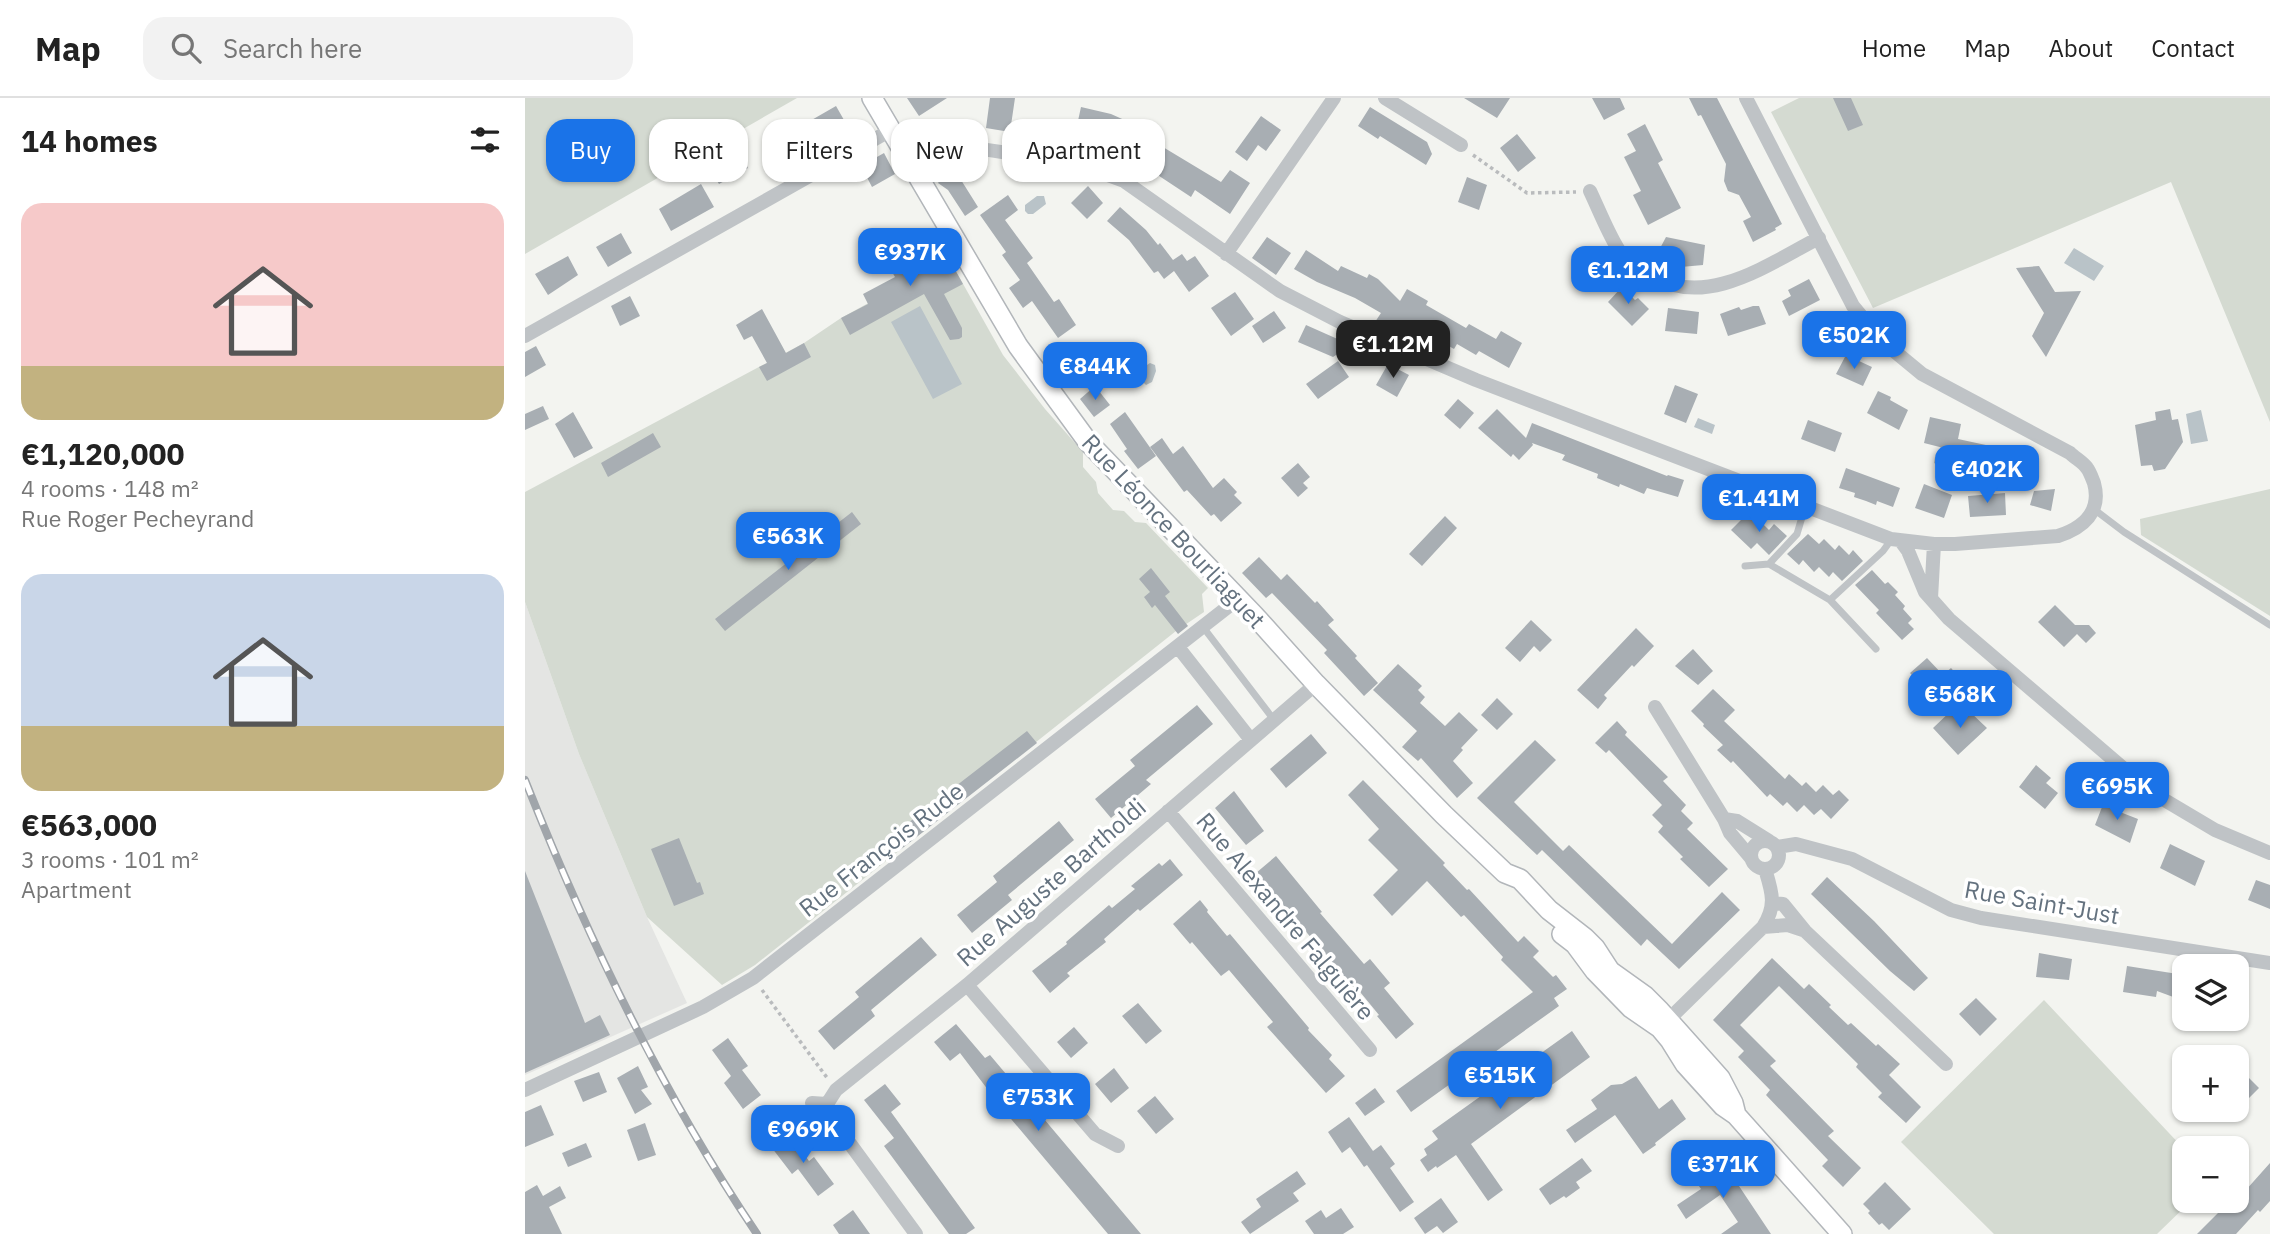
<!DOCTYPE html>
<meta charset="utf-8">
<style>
:root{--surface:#fff;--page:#f2f2f2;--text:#222;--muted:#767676;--line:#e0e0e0;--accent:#1a73e8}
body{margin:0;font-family:"IBM Plex Sans",sans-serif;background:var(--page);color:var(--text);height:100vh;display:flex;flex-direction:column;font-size:26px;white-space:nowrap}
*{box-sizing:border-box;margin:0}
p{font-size:23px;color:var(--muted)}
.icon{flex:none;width:38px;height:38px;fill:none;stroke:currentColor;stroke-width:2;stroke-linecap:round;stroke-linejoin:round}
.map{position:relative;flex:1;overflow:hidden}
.details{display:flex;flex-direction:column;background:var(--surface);width:525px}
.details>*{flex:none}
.banner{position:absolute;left:21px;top:21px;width:665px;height:63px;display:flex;gap:14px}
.buttons{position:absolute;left:1647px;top:856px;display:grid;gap:14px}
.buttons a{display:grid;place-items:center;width:77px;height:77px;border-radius:14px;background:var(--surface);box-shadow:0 2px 5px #0004;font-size:35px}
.price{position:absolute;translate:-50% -60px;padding:0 16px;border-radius:14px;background:var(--accent);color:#fff;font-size:23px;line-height:46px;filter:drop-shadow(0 2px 4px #0008)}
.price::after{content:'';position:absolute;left:50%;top:42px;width:21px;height:16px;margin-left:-10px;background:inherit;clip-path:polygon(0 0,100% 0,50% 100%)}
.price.current{background:#222;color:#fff}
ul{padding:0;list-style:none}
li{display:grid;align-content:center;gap:14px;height:371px;padding:0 21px}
li span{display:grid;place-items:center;height:217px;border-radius:21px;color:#555}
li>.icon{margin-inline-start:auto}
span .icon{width:126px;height:126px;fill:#fffc;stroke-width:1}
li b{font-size:30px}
h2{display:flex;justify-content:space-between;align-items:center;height:84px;padding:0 21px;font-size:30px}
.chip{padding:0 24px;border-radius:21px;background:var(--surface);box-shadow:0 2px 5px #0004;font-size:24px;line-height:63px}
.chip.current{background:var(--accent);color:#fff}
header{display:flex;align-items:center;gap:42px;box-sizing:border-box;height:98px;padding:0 35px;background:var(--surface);border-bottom:2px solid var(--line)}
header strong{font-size:33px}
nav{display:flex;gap:38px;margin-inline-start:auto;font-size:24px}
.search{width:490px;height:63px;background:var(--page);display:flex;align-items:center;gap:18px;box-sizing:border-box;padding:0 24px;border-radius:21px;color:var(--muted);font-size:26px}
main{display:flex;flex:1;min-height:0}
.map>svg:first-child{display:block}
.built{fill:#e4e5e3}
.green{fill:#d4dad1}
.water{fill:#b9c3c8}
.building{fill:#a8aeb3}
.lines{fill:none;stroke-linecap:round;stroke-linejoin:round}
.secondary-casing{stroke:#b2b6ba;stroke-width:22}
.path{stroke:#b9bbbd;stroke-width:3.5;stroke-dasharray:3.5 3.5;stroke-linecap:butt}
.service{stroke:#bfc3c6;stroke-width:7}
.minor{stroke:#bfc3c6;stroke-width:14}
.secondary{stroke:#fff;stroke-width:19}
.rail-casing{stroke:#a0a5aa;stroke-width:8}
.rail{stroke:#fff;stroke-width:5;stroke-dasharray:16;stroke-linecap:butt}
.labels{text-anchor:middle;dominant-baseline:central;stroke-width:7;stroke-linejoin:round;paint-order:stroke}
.street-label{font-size:24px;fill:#64727f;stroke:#fff}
</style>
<header>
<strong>Map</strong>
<div class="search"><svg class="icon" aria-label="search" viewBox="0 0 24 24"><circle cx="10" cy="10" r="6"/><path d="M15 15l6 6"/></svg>Search here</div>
<nav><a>Home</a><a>Map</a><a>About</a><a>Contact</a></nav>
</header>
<main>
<section class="details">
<h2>14 homes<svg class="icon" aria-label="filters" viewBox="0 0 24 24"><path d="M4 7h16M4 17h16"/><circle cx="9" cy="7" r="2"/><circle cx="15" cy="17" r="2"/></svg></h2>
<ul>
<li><span style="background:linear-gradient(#f6c9c9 75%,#c2b280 0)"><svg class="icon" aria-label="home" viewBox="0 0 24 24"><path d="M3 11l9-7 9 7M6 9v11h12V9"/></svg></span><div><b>€1,120,000</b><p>4 rooms · 148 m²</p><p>Rue Roger Pecheyrand</p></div></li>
<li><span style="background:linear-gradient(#c9d6e8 70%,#c2b280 0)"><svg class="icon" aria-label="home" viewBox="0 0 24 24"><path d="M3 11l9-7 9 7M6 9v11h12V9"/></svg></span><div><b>€563,000</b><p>3 rooms · 101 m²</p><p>Apartment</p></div></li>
</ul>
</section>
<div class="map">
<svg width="1745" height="1136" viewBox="0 0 1745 1136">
<rect width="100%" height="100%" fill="#f3f4f0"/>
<path class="built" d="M0,504l54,152 68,163 40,86 -162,72z"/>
<path class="green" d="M0,0h272l-272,156z
M1274,0h471v324l-99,-240 -298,126 -102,-196z
M424,161l54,96 42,54 38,43v15l13,15 2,11 15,17 11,1 11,11 11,1 62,65 -6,6 2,18 -28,19 -421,334 -33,20 -75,-68 -68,-163 -54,-152v-110l279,-149 37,-25z
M1745,391v127l-129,-81 -1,-16z
M1519,902l140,149v51l7,1 -34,33h-163l-93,-92z"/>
<path class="water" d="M512,98h7l2,8 -13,10h-5l-3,-3v-6z
M1549,150l30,18 -10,15 -30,-18z
M395,208l42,78 -29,15 -42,-77z
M625,265l5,2 1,6 -4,11 -6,3 -4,-4 2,-14z
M1676,312l7,31 -17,3 -5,-30z
M1173,320l17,7 -3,9 -18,-7z
M1495,355l10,4 -4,19 -10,-3z
M1413,358l18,5 -2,7 -12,-1 -8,-4 1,-6z"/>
<path class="building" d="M382,0h40l-28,18z
M465,0h25l-5,34 -24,-4z
M939,0h46l-13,20z
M1067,0h28l5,11 -21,11z
M1164,0h28l65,126 -7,4 1,2 -23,12 -10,-21 8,-4 -12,-22 -11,-4 -4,-10 2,-17 -25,-49 -3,1z
M1308,0h18l12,27 -15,6z
M311,8l12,21 -31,18 -2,-3 -36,19 -13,-22 20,-11 3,5z
M556,9l30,7 29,13 -2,5 83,50 9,-12 20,13 -20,31 -35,-24 -4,7 -53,-35 4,-7 -47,-22 -19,-3z
M845,9l57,35 5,12 -6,11 -46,-29 -2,3 -20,-13z
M736,18l20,14 -15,21 -8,-6 -11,16 -12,-9z
M1120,26l18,36 -5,3 23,45 -33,17 -15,-30 8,-4 -17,-34 12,-6 -9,-17z
M992,36l19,24 -18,14 -18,-24z
M211,49l12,21 -29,16 -12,-20z
M359,55l11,21 -23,13 -11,-21z
M426,66l27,43 -13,9 -17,-26 -10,-7z
M942,79l20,8 -8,25 -21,-8z
M176,86l13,23 -43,24 -12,-22z
M563,88l15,17 -16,16 -16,-16z
M483,97l10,15 -13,10 28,38 -6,5 27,39 5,-3 17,26 -18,13 -26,-37 -9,7 -14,-20 11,-8 -18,-25 4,-3 -26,-37z
M595,109l26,23 12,15 2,-2 13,17 9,-6 5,7 8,-5 14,20 -20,16 -15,-21 -10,8 -6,-8 -4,2 -25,-33 -22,-19z
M383,133l24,37 17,-9 14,25 -19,10 18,34v9l-3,2 -9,1 -26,-46 -74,41 -9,-17 27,-14 -5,-10 32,-17 -10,-17 6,-4 -6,-12z
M96,135l11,20 -24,14 -12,-20z
M742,139l24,16 -15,22 -24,-17z
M1141,139l39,8 -2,20 -22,2 -24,-13z
M781,152l32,21 3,-5 26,12 2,-4 9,5 22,22 7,-12 21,12 -2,4 40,23 3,-4 27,15 5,-8 21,12 -13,25 -30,-17 -3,4 -19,-11 -3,5 -28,-16 -5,9 -34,-14 -12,-6 6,-9 -26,-15 -38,-16 -23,-13z
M43,158l10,19 -30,20 -13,-21z
M1514,168l16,26 26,-1 -35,66 -14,-21 12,-23 -28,-45z
M1284,181l11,21 -31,16 -7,-15 9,-5 -3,-6z
M1097,189l13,13 3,-2 11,11 -17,17 -24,-24z
M710,194l19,27 -23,17 -20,-28z
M105,198l10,20 -20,10 -9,-20z
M1228,208h6l7,18 -38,12 -8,-22 19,-7 2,3z
M1143,210l31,4 -2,22 -32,-3z
M237,211l24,44 18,-10 7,14 -44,24 -8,-14 8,-4 -15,-27 -8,4 -8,-15z
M749,213l12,17 -23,15 -11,-17z
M781,227l45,20 -18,12 -35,-15z
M11,248l10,19 -21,12v-25z
M1321,257l26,12 -9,19 -27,-12z
M813,263l11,16 -31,22 -12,-15z
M863,266l21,11 -12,22 -21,-12z
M1150,287l23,9 -12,29 -22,-9z
M570,288l15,19 -16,12 -14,-18z
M1353,293l13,6 -1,3 18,10 -9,20 -32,-17z
M933,301l16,14 -14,16 -16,-14z
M18,308l6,13 -24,11v-16z
M972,311l29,29 6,-15 135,53 1,-1 16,5 -6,17 -31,-9 -3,6 -24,-10 -1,3 -22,-9 1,-4 -36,-14 3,-5 -33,-12 1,2 -14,15 -6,-6 -2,3 -33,-29z
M1645,311l2,11 6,-1 5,23 -18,27 -11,2 -2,-6 -11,1 -6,-41 21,-5 -1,-8z
M48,314l20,36 -19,10 -19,-34z
M600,314l31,44 -18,13 -14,-18 3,-2 -17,-25z
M1405,319l31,7 -3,15 51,11 -5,21 -35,-8 2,-8 -47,-12z
M1283,322l34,13 -7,19 -34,-13z
M128,335l8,14 -53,30 -7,-14z
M637,340l11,16 10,-8 30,42 11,-10 13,14 -3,3 8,8 -21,19 -7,-8 -3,2 -24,-26 -3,2 -34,-45z
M773,365l12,14 -7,6 5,5 -10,9 -17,-19z
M1321,370l54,20 -7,19 -16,-6 -1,4 -10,-4 -12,-4 1,-4 -16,-5z
M1399,386l28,11 -8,23 -29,-10z
M1530,391l-4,22 -21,-6 4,-14z
M1480,395l1,22 -36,2 -2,-21z
M327,414l9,12 -136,107 -10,-12z
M1222,416l6,6 3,-3 13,13 5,-6 13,12 -18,19 -12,-12 -6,6 -20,-19z
M920,418l12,12 -35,38 -13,-12z
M1283,436l11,10 5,-5 11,11 4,-5 10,10 4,-5 10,11 -21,20 -9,-9 -4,5 -10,-10 -5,5 -11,-12 -4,5 -12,-11z
M734,459l22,23 6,-6 28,29 2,-2 17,19 -6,5 29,31 -2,2 23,25 -14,13 -40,-43 3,-3 -55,-57 -6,5 -24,-25z
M626,470l19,24 -5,4 23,30 -10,8 -23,-29 -3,3 -8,-11 6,-5 -11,-13z
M1347,472l13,14 3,-2 10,10 -3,3 10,11 -2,3 9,10 -4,4 6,6 -12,11 -26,-27 3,-3 -24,-25z
M1530,507l20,20h14l7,8 -10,10 -9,-9 -13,13 -26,-25z
M1006,522l21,20 -12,12 -6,-6 -14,16 -15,-14z
M1111,530l18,18 -20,21 -2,-2 -28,30 3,3 -9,11 -21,-19z
M1168,551l20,22 -15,14 -23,-19z
M1402,560l16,17 8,-7 9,10 -24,23 -26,-28z
M873,566l24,22 -4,4 7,7 -5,6 25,23 14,-14 19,18 -17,18 2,2 -10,11 20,22 -16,15 -36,-40 -3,3 -16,-14 15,-16 -44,-41z
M1188,591l22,21 -11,11 61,58 4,-5 13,12 4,-4 10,10 7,-7 10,10 6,-5 10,10 -18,19 -10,-10 -7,6 -10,-10 -7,7 -10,-10 -4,4 -13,-12 -3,3 -34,-36 -2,2 -14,-13 6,-5 -20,-19 1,-2 -13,-13z
M972,600l16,16 -16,16 -16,-15z
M672,607l16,19 -67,56 5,4 -40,34 -16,-19 40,-33 -5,-6z
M1428,611l8,9 8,-7 18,17 -29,27 -25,-27z
M1092,623l10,11 -2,3 43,42 -5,4 23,24 -5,6 12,12 -6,6 41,40 -19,18 -29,-28 3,-2 -25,-25 5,-6 -11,-11 10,-10 -53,-55 -3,3 -11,-10z
M502,633l10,12 -137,107 -10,-13z
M786,636l16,19 -41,35 -16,-19z
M1010,642l21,20 -42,42 49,49 6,-6 103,99 50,-52 18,18 -61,59 -32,-30 -6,7 -99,-96 -5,5 -60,-57z
M1511,667l15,13 -5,5 12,10 -13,16 -26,-22z
M838,682l82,83 -2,2 24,25 2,-1 49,53 6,-6 15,15 -6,6 20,20 3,-2 11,14 -13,9 5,8 -148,106 -15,-21 137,-99 -32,-32 2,-3 -39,-42 -3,2 -34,-36 -35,35 -19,-21 25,-25 -30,-30 11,-11 -31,-34z
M709,693l30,40 -18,14 -31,-37z
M1579,704l17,7 -1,3 18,7 -8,24 -35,-18z
M534,723l15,19 -66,55 4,5 -40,33 -15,-18 40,-33 -4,-6z
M154,740l18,45 3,-1 4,12 -30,12 -23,-57z
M1645,746l35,17 -10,25 -35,-18z
M751,758l46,56 -2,1 44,51 6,-5 20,24 -6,5 30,36 -18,15 -19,-23 2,-1 -23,-28 -2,1 -98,-115z
M645,761l13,16 -43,36 -2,-2 -34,30 2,3 -39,31 3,3 -20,17 -18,-22 35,-27 -1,-2 43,-37 3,3 23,-19 -4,-3 28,-23 3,3z
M0,773l60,152 15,-8 10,20 -85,38z
M1302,779l47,44 54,57 -14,13 -24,-20 -79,-77z
M1731,782l14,5v24l-22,-9z
M675,802l8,10 -1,2 20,24 3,-2 79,94 -1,2 24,25 -3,4 16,17 -19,17 -59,-66 6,-5 -44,-52 -8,6 -29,-34 -2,2 -17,-20z
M396,839l16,18 -66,55 4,6 -41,34 -16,-19 41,-34 -4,-5z
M1514,855l33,6 -3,21 -33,-3z
M1247,860l32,31 5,-5 22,21 -2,2 19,18 3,-2 25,23 2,-2 22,20 -11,11 32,32 -15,16 -28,-26 4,-4 -26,-26 2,-3 -79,-78 -39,39 36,36 -6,5 64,65 -6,5 33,32 -18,19 -21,-21 6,-6 -62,-65 4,-5 -32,-33 6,-6 -31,-31z
M1602,868l57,9v26l-27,-10 -1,6 -33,-5z
M1451,900l21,21 -17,17 -21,-22z
M613,905l24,28 -16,13 -24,-28z
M431,926l29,34 5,-3 151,179h-33l-107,-127 -41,-54 -10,8 -16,-19z
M549,929l14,16 -17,15 -14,-16z
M1047,933l18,26 -119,87 32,46 -15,11 -32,-46 -19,13 -1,-2 -8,6 -8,-12 7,-5 -3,-6 14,-10 -6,-8z
M203,940l20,28 -6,4 19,25 -18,14 -19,-26 7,-7 -19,-26z
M113,968l10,21 -7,3 11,14 -17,10 -18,-36z
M1712,968l22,22 -15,15 -7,-7z
M589,970l15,20 -18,15 -16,-19z
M74,974l8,20 -24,10 -9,-21z
M1111,978l23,33 13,-10 14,20 -31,24 1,2 -13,9 -28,-39 -40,28 -9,-13 31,-21 -6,-9 20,-15 11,-1z
M360,986l16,20 -10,8 84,116 -9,6h-17l-65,-88 10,-8 -30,-38z
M850,990l10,14 -20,14 -10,-13z
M630,998l19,23 -18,15 -19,-23z
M16,1007l13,30 -29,12v-35z
M824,1019l24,34 8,-6 14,19 -5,4 24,34 -14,10 -33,-47 -3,2 -14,-20 -8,6 -14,-21z
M120,1025l11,32 -18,6 -11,-31z
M265,1037l19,26 5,-4 20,27 -16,12 -20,-27 -6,5 -20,-26z
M61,1045l6,14 -24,10 -6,-14z
M1057,1060l10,13 -16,11 4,6 -14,10 -2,-2 -14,9 -11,-16z
M1185,1062l7,11 8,-6 46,69h-50l17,-12 -18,-27 -34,24 -9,-14 24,-16 -11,-16z
M1745,1065v38l-10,11 -2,-2 -22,24h-39l31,-31 2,2 7,-5z
M772,1073l9,13 -13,9 6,8 -49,33 -9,-12 20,-15 -5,-8z
M1360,1084l26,27 -22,21 -7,-7 -3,2 -11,-12 2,-2 -7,-7z
M12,1087l6,11 17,-10 6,12 -17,9 13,27h-37v-42z
M916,1100l17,24 -15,11 -6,-7 -12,8 -11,-16z
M816,1110l13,19 -11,7h-29l-9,-13 16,-11 5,8z
M328,1112l17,24h-31l-6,-9z"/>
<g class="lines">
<g class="secondary-casing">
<path id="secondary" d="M347,0l146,248 70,96 166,173 62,69 128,131 61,58 15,6 29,31 36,28 10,10 15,23 35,25 15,15 60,67 13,25 3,12
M1037,836l13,10 20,27 36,37 29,20 10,12 15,24 38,42 13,9 106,119"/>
</g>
<path class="path" d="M948,57l54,38 49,-1
M237,892l66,89"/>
<path class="service" d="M1570,412l29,22 146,93
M1244,466l28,-30 8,-27
M1220,468l24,-2 61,36 46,49
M1305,502l53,-49 8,-11
M678,529l71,93"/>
<path class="minor" d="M860,0l76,47
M379,54c30,-17 141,8 179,14l41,15 156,110 60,31 136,58 415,159 43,5h21l103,-8c25,-8 44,-24 36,-53 -2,-5 -4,-11 -7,-15 -4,-6 -12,-10 -17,-15l-148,-79 -40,-33 -29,-35 -107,-208
M1065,93c9,19 17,40 28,58 7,11 21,21 33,27 57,33 117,-12 168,-38
M701,156l108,-156
M0,238l366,-206
M1375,442l8,11 17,41 24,27 202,173 64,38 55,23
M1406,500l3,-54
M653,549l73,93
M1130,609l69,112 6,14 21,25
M643,713l202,239
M1199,721l13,2 32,20
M1226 757a14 14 0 1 1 28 0a14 14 0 1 1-28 0Z
M1252,749l19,-3 56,15 99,51 30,8 289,45
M1248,805l10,1 22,27 141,133
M1238,829l25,-2 15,5
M442,887l128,149 23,12
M1136,929l102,-100c14,-22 9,-35 2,-58
M0,992l178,-83 50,-29 485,-379
M287,1005l15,1 9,-14 131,-105 349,-301
M302,1006l2,11 87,119"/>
<use href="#secondary" class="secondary"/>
<g class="rail-casing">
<path id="rail" d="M0,682c62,157 137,313 232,454"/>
</g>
<use href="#rail" class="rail"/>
</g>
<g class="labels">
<g class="street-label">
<text transform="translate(649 433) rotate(47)">Rue Léonce Bourliaguet</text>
<text transform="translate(356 751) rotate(-38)">Rue François Rude</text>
<text transform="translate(526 784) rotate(-41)">Rue Auguste Bartholdi</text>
<text transform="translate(1517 804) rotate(10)">Rue Saint-Just</text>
<text transform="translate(761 818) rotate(50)">Rue Alexandre Falguière</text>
</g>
</g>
</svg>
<div class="buttons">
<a><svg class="icon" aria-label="layers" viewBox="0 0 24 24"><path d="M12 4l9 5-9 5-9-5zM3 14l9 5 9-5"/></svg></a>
<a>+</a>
<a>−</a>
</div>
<b class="price" style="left:385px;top:190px">€937K</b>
<b class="price" style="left:1103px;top:208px">€1.12M</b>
<b class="price" style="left:1329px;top:273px">€502K</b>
<b class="price current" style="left:868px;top:282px">€1.12M</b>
<b class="price" style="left:570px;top:304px">€844K</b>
<b class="price" style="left:1462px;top:407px">€402K</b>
<b class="price" style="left:1234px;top:436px">€1.41M</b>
<b class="price" style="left:263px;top:474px">€563K</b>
<b class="price" style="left:1435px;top:632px">€568K</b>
<b class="price" style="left:1592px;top:724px">€695K</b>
<b class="price" style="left:975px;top:1013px">€515K</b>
<b class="price" style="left:513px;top:1035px">€753K</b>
<b class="price" style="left:278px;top:1067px">€969K</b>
<b class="price" style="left:1198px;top:1102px">€371K</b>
<div class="banner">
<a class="chip current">Buy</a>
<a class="chip">Rent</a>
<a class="chip">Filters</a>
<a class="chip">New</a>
<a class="chip">Apartment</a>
</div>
</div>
</main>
